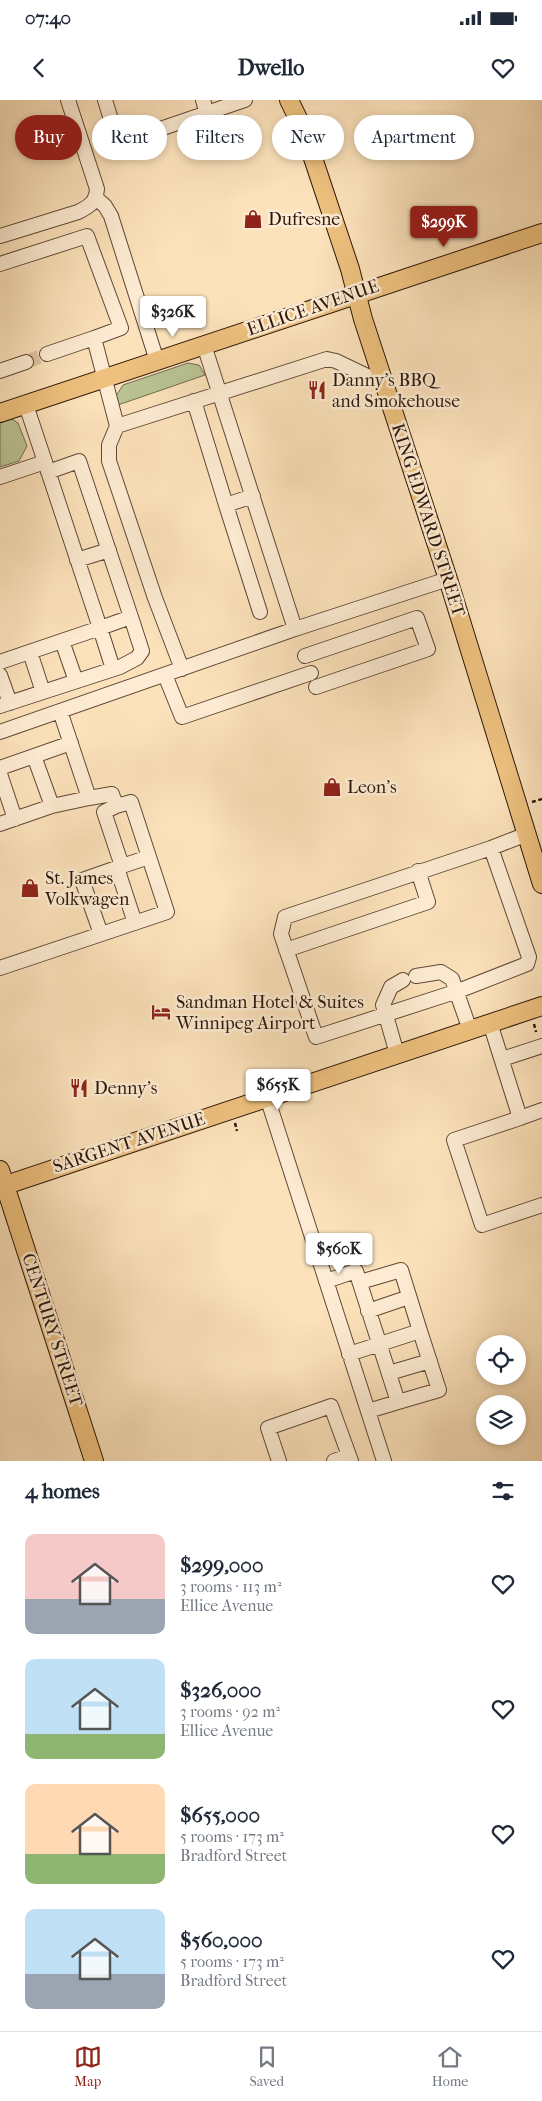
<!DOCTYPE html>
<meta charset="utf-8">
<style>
:root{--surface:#fff;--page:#f2f2f3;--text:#1f2937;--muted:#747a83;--line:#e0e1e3;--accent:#8f2418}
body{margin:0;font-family:"IM FELL French Canon",serif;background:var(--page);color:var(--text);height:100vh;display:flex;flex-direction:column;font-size:19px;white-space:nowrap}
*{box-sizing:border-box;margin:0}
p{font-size:16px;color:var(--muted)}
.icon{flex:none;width:28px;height:28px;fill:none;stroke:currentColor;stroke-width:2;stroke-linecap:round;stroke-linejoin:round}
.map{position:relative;height:1361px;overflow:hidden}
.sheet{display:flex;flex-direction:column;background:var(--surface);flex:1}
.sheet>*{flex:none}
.banner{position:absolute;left:15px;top:15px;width:512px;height:45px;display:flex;gap:10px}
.controls{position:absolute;left:476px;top:1235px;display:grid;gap:10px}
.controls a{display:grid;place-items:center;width:50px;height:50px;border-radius:50%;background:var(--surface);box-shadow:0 2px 8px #0003;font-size:25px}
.price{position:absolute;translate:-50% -42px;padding:0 11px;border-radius:5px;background:#fff;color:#222;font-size:16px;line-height:32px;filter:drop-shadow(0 1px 2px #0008)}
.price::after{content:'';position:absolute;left:50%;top:30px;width:15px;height:11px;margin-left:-8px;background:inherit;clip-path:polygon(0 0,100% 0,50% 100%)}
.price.selected{background:var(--accent);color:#fff}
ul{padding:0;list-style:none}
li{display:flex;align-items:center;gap:15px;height:125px;padding:0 25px}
li span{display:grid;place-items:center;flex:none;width:140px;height:100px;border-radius:10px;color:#555}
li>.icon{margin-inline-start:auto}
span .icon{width:60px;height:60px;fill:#fffc;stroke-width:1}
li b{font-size:21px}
h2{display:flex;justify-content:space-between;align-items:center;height:60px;padding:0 25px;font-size:21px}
.pill{padding:0 18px;border-radius:22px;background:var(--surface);box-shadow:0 2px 8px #0003;font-size:18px;line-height:45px}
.pill.selected{background:var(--accent);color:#fff}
.status{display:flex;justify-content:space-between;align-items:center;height:35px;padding:0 25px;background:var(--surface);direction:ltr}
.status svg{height:14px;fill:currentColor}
header{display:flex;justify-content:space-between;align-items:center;height:65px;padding:0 25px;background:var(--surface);font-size:22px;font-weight:800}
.dock{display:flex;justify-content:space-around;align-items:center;height:70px;border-top:1px solid var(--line);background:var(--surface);font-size:14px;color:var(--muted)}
.dock a{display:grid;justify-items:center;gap:2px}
.dock .selected{color:var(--accent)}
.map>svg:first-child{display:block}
.green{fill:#bac494;stroke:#726c4f}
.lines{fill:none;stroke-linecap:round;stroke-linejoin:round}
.minor-tunnel{stroke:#ddc3a0;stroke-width:14;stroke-dasharray:14 7;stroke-linecap:butt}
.minor-casing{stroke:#5f4836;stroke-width:16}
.major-casing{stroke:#2b150a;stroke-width:20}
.path{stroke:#2b150a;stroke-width:2.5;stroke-dasharray:4 2.5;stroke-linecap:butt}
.minor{stroke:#fdecd3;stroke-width:14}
.major{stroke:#eec17e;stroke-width:18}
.labels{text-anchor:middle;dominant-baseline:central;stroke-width:5;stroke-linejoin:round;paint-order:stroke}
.poi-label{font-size:18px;fill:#2b150a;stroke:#fdecd3;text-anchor:start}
.street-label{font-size:18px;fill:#2b150a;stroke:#fdecd3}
</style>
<div class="status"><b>07:40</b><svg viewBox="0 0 49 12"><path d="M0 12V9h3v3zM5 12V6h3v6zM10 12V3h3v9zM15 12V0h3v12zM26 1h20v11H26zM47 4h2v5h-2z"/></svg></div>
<header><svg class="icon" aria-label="back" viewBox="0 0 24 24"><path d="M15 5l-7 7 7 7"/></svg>Dwello<svg class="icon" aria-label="heart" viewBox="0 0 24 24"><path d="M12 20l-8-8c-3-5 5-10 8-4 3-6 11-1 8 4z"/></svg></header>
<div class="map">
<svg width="542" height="1361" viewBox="0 0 542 1361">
<rect width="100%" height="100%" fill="#fce2bb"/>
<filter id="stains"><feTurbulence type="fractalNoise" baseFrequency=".004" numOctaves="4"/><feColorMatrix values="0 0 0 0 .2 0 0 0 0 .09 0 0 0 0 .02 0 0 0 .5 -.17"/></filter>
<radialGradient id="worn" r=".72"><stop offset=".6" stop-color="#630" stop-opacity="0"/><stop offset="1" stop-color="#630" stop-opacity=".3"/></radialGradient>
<path class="green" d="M188,263l11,2 6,10 -87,30 -2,-9 7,-11z
M12,319l6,4 9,23 -8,15 -19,6v-44z"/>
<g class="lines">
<path class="minor-tunnel" d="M26,262l21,-8"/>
<g class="minor-casing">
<path id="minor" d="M105,0l11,36 9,5 120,-41
M203,0l4,14
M96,98l9,8 6,10 46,145
M0,136l78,-24c12,-6 18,-10 19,-23l-29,-89
M0,164l87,-28 34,92 -27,10 23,88 210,-67 9,2 48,23
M204,245l91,284 153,-50
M47,254l47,-16
M0,271l26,-9
M194,301l32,104 27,-9
M117,326l-8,19v16l46,137 27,71
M48,372l31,-11 52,156 -31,11 13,41
M0,377l45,-15 -19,-57
M226,405l34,107
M77,460l32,-10
M62,541l14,40
M30,552l13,40
M305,556l112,-38 11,31 -112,38
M0,562l100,-34 -55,-166
M0,575l10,28
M165,575l17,42 129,-44
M0,606l120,-39 17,-9 5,-7 -11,-34
M0,632l295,-103
M34,656l18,50
M0,668l71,-25
M0,674l15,45
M116,706l-12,6 18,54 27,-9
M0,724l52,-18 37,-8 -29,-87
M491,748l-206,69 -4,17 35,103 142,-46 69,-27 2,-7 -38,-109 36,-14
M117,768l18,55
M101,834l-19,-54 40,-14
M286,850l142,-48 -10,-31
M0,868l167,-56 -36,-110 -15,4 -4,-12 -23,4
M416,876l25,-4 11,7 18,51
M490,923l30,95 22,-8
M397,954l-14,-49 8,-18 12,-7
M502,959l40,-13
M267,997l117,364
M520,1018l-66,22 28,85 60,-20
M326,1181l30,-10 42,131 -30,9
M360,1182l41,-12 19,61
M368,1211l41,-14
M349,1254l71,-23 19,59 -41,12
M389,1273l41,-12
M279,1361l-11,-33 63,-22 20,55
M334,1361l15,-5"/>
</g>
<g class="major-casing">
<path id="major" d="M289,0l15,31 46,138 13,50 85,260 94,305
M0,313l542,-180
M0,1070l94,291
M0,1087l542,-181"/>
</g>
<path class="path" d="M532,702l10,-3
M534,924l2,8
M235,1023l2,8"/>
<use href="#minor" class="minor"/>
<use href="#major" class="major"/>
</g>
<defs>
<g id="shop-bare" transform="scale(1.5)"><path d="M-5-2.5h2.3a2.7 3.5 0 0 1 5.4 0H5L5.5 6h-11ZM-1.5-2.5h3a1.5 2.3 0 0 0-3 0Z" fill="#8f2418" stroke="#fdecd3" stroke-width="2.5" paint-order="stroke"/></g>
<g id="restaurant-bare" transform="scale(1.5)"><path d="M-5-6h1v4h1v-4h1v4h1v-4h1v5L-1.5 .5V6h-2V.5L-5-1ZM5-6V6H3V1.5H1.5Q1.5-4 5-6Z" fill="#8f2418" stroke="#fdecd3" stroke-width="2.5" paint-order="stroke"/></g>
<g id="hotel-bare" transform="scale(1.5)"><path d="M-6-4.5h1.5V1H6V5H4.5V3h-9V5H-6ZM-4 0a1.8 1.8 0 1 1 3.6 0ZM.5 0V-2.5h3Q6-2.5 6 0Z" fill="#8f2418" stroke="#fdecd3" stroke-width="2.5" paint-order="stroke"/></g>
</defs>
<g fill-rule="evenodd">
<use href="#shop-bare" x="253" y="119"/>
<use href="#restaurant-bare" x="317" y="290"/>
<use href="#shop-bare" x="332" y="687"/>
<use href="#shop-bare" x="30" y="788"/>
<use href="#hotel-bare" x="161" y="912"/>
<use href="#restaurant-bare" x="79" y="988"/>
</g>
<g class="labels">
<g class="poi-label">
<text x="268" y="119">Dufresne</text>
<text x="332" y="280">Danny's BBQ<tspan x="332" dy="21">and Smokehouse</tspan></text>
<text x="347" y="687">Leon's</text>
<text x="45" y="778">St. James<tspan x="45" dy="21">Volkwagen</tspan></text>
<text x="176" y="902">Sandman Hotel &amp; Suites<tspan x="176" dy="21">Winnipeg Airport</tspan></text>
<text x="94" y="988">Denny's</text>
</g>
<g class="street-label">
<text transform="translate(313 208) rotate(-19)">ELLICE AVENUE</text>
<text transform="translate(428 420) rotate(72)">KING EDWARD STREET</text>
<text transform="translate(129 1043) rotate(-18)">SARGENT AVENUE</text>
<text transform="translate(52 1230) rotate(72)">CENTURY STREET</text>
</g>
</g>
<rect width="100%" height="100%" filter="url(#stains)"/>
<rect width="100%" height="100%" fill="url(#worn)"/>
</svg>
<div class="controls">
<a><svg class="icon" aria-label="locate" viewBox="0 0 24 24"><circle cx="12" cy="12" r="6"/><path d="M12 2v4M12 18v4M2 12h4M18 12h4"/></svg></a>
<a><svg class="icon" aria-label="layers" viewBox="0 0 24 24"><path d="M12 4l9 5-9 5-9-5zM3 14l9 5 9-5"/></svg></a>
</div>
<b class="price selected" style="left:444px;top:148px">$299K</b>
<b class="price" style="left:173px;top:238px">$326K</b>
<b class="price" style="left:278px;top:1011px">$655K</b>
<b class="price" style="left:339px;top:1175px">$560K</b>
<div class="banner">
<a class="pill selected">Buy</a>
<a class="pill">Rent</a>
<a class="pill">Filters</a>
<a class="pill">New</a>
<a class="pill">Apartment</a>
</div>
</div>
<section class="sheet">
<h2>4 homes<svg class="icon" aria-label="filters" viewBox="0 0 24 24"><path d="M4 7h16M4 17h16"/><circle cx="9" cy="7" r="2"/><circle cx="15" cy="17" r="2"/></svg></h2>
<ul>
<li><span style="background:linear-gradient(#f6c9c9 65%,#9aa5b1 0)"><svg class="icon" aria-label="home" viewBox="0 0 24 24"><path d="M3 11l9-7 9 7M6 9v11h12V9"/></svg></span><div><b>$299,000</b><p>3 rooms · 113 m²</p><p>Ellice Avenue</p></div><svg class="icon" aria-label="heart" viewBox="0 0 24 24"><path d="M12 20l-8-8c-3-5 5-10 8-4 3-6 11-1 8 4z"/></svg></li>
<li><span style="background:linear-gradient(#bfe0f5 75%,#8fb573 0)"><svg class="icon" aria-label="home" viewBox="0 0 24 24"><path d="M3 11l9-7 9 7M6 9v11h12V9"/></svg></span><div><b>$326,000</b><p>3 rooms · 92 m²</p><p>Ellice Avenue</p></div><svg class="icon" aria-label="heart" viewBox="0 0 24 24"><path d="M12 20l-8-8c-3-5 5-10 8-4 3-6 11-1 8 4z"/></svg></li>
<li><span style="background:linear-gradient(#ffd9b3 70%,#8fb573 0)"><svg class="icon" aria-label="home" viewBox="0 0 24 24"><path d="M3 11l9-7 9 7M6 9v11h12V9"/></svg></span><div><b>$655,000</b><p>5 rooms · 173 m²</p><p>Bradford Street</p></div><svg class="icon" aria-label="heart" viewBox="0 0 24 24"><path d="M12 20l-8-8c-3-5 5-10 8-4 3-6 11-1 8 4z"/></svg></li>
<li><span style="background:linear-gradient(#bfe0f5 65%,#9aa5b1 0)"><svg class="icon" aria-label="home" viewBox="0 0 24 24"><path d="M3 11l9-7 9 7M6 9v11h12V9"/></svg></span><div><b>$560,000</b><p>5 rooms · 173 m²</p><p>Bradford Street</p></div><svg class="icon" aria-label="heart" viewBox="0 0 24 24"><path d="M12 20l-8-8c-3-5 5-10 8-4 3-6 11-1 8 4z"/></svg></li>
</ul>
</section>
<nav class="dock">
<a class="selected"><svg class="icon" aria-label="map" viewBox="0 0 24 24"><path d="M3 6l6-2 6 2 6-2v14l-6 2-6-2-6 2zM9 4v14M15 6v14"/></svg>Map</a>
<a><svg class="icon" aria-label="saved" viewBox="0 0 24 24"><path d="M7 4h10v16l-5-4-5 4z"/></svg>Saved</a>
<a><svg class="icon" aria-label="home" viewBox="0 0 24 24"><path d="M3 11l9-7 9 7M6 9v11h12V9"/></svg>Home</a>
</nav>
